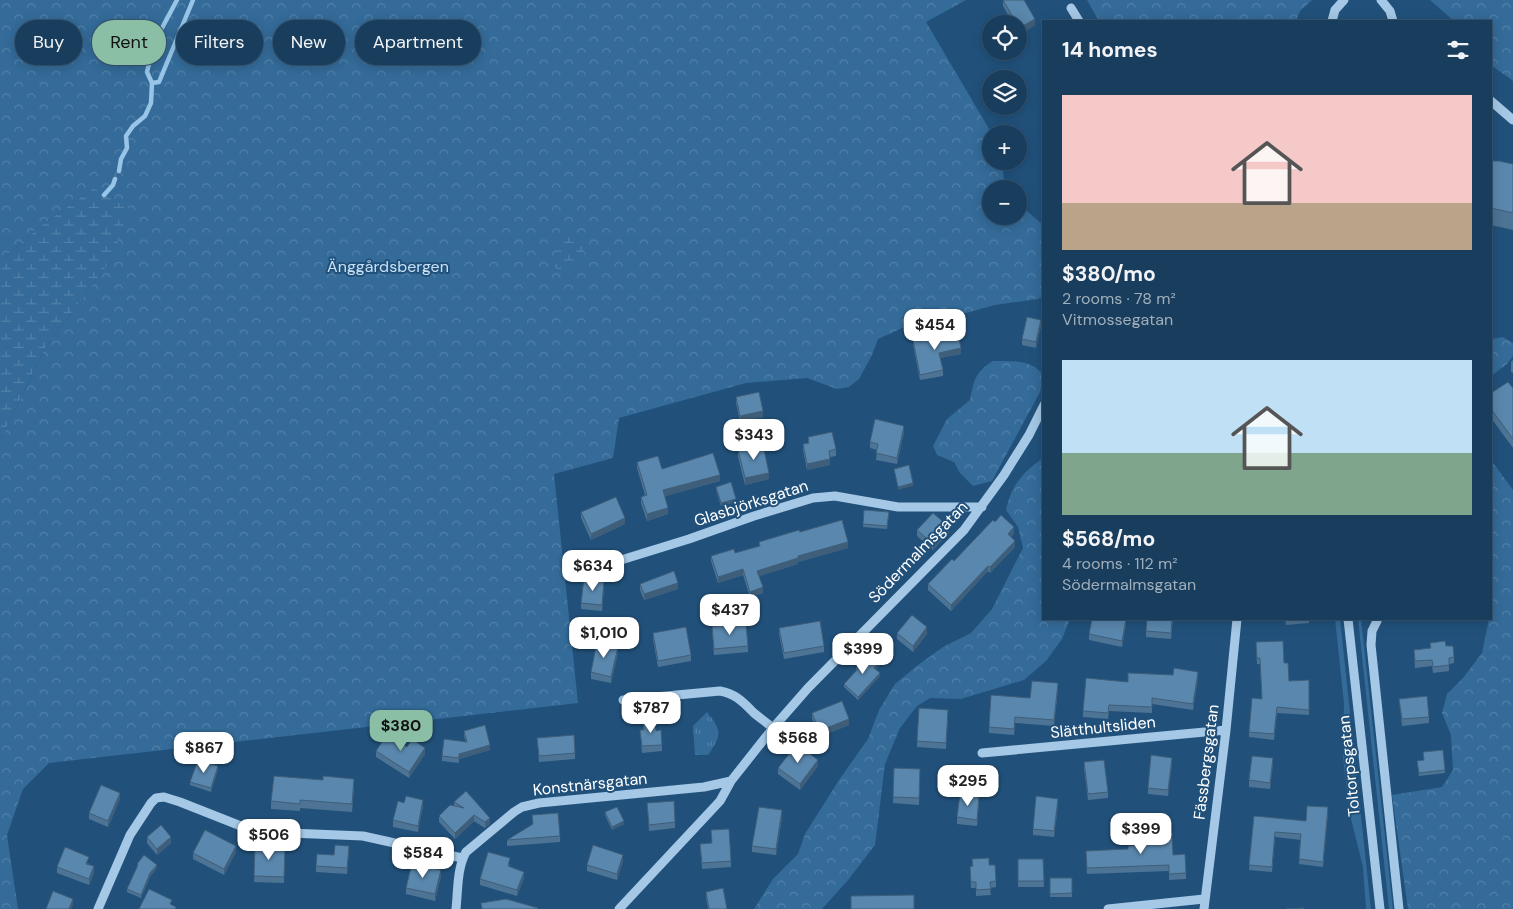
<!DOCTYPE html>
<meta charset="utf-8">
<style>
:root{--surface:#193d5c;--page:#264865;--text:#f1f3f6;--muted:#9faebb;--line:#375672;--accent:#8abfa5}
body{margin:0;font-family:"DM Sans",sans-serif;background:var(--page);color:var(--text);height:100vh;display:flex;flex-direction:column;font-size:19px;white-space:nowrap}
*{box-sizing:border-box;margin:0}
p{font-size:16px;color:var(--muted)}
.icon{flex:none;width:28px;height:28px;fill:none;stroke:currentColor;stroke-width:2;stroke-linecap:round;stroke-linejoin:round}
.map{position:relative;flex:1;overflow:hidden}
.sheet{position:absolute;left:1042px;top:20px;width:450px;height:600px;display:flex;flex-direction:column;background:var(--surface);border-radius:0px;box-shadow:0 2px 12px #0003,0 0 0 1px var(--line)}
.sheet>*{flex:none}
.banner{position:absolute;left:15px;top:20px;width:475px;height:45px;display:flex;gap:10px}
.fabs{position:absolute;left:982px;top:15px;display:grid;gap:10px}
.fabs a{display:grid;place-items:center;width:45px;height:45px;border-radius:50%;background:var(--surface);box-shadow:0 2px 12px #0003,0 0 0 1px var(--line);font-size:25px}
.price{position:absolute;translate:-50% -42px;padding:0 11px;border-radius:10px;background:#fff;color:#222;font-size:16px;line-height:32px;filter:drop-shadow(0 1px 2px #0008)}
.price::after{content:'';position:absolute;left:50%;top:30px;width:15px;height:11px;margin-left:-8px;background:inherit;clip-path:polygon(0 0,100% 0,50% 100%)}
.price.current{background:var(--accent);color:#111}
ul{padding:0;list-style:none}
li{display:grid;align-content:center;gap:10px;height:265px;padding:0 20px}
li span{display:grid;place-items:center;height:155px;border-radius:0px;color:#555}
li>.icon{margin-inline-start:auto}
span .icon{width:90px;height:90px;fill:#fffc;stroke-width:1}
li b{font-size:21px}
h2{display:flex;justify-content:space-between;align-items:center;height:60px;padding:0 20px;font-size:21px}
.tag{padding:0 18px;border-radius:22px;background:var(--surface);box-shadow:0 2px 12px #0003,0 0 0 1px var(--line);font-size:18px;line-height:45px}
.tag.current{background:var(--accent);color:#111}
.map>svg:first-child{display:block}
.grass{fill:#346b99}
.forest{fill:url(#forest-crowns)}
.wetland{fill:url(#wetland-marsh)}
.park{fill:url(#park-tufts)}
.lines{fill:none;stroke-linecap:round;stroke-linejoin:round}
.stream{stroke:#97c4e7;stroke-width:4.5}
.minor{stroke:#a4c8e5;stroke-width:9}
.wall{fill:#4d7495}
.shaded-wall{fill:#3f5e79}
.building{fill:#5a87ad;stroke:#3f5e79}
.labels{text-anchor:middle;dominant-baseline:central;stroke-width:4;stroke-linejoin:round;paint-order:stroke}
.park-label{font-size:16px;fill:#c7e0f4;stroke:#21517b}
.street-label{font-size:16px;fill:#fff;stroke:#21517b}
</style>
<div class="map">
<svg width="1513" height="909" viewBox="0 0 1513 909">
<defs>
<pattern id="forest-crowns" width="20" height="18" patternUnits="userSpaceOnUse" patternTransform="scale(1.25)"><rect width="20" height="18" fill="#346b99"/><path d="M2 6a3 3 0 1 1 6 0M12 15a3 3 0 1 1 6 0" fill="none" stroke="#5281a8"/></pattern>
<pattern id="wetland-marsh" width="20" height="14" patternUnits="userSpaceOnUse" patternTransform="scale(1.25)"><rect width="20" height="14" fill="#346b99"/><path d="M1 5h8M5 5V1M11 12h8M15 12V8" fill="none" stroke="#5281a8"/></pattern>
<pattern id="park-tufts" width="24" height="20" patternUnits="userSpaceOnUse" patternTransform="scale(1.25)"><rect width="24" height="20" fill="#346b99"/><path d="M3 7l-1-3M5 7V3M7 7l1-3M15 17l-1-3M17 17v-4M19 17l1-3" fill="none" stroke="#5281a8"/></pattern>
</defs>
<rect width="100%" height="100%" fill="#21517b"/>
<path class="grass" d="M1335,619h5l31,290h-5l-3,-42 -13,-52 -7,-57 1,-55z
M1358,619h3l2,18 30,272h-4z"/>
<path class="forest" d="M0,0h966l-40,22 66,112 -1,27h12l1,28h-13v27h28v-12l25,22v70l-6,3 -43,6 -29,8 -48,8 -40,18 -6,16 -13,24 -10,8 -12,2 -30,-11 -61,5 -127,35 -6,40 -59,16 24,229 -529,60 -26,26 -16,46 11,74h-18v-468l45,-93 67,-89 -8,-64 -10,-7 -56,40 -38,34z
M1087,0h225l-12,11 -4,10h-197z
M1430,0h83v81l-22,-16v-44h-37z
M1503,337l10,6v13l-6,8 -16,12v-37z
M993,361c18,0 41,-2 50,15l-3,16 -48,89 -19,5 -13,-13 -6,-11 -17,-7 -4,-9 14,-27 23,-19c4,-20 5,-28 23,-39z
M1044,457v162h26l-8,20 -16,22 -22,19 -63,19 -31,-1 -13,8 -17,22 -15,36 -10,81 -27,35 -26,29h-68l19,-30 25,-25 7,-20 34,-54 29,-41 11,-29 16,-26 23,-19 25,-18 28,-14 21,-24 31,-61 -5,-21 -12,-17c6,-27 17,-37 38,-53z
M1491,460l22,30v419h-105l-16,-114 50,-8 11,-17 -2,-35 -9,-22 5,-19 16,-16 19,-25 7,-34h2z"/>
<path class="wetland" d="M94,188l35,21 -17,50 -67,89 -45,93v-179l38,-34z
M582,237l3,22 -20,17 -15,-13 13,-25z"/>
<path class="park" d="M707,712c15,19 15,23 1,43h-13l-2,-29z"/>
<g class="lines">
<path class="stream" d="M152,83l7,-1 34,-82
M119,171l2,-12 6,-11 -1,-12 7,-10 12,-10 6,-13 1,-20 -5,-11 7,-29 23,-43
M104,195l9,-10 2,-6"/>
<path class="minor" d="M1381,0l9,11 3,10
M1071,8l8,13
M1332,21l3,-11 9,-10
M1491,101l22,19
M592,569l97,-30 65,-23 59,-18 22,-2 63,11h84
M1348,619l32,290
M1377,621l-5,10 -1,14 28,264
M623,700l97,-9c16,3 23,11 34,22 6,5 13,10 19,15
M982,753l244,-23
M98,909l32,-74 21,-32 5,-5 8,-1 16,5 71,28 14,2 98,4 99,22
M456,909c2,-19 1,-41 10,-57l48,-40 8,-5 17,-4 165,-16 27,-6
M619,909l101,-108 11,-20 42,-53 35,-40 156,-158 40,-55 25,-40 15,-30
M1108,909l96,-10
M1204,909l22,-179 11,-111"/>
</g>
<path class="wall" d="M1003,0l32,25 -16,10v-11h-6l-10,-18z
M1044,69v13l-2,-6v-6z
M1491,161l22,3v66l-22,-5z
M1041,326l-5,22 -14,-3v-6z
M913,340l48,14 -21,4 3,12v6l-23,4 -7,-35z
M1513,360v13l-2,-1v-10z
M1513,388v60l-22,-30v-25z
M736,397l27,20 -23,5 -4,-19z
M904,432l-7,32 -21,-4 1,-10 -7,-2v-6z
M808,437l28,12v7l-6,1v8l-23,5 -4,-20v-6l5,-1z
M738,450l31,29 -24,6 -7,-28z
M637,462l25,7 58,12 -55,15 3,18 -21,7 -6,-18v-6l4,-2 -8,-27z
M716,487l20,15 -15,4 -5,-16z
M864,510l25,2 -2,17 -24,-2z
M581,512l44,12 -34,16 -10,-22z
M995,522l19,11 -3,4 4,10 -25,26 -2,-2 -37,40 -23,-21v-6l26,-23z
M917,530l32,3 -16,17 -16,-14z
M800,532l48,16 -50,14v2l-39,12 4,17 -13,4 -7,-22 -25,8 -7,-22v-5l24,-3 24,-7v-4z
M640,584l38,5 -34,11 -4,-10z
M604,587l-2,24 -21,-2v-6z
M1173,619l-2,20 -25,-2v-6z
M1285,619h24v4l-23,2z
M1126,624l-4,23 -33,-7v-6z
M712,626l36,20v6l-34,3z
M779,628l45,18v6l-40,7 -5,-25z
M653,633l38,22v6l-33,6 -5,-28z
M897,633l30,1 -14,18 -16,-13z
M1256,642l28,21 5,18 20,-1v35l-32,-2 -3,27 -25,-3v-5l13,-33 -2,-35h-3z
M1430,643l16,3 8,11v6l-5,1v7l-16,2 -1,-7 -17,2 -1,-18 16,-2z
M618,653l-7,30 -20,-4v-7z
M880,665l-4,4 4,7 -22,24 -14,-13v-3l13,-14h-1v-3z
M1198,678l-5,32 -41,-6v9l-43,-2 -1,8 -25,-2v-6l45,-29z
M1058,689l-4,37 -39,-3 -1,12 -25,-2v-6l41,-29z
M1399,699l30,18v6l-27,3z
M812,713l37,12 -30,12 -7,-18z
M948,716l-2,33 -29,-2v-6z
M643,721l13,10 6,14v6l-20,2 -2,-23h3z
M464,731l26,19 -31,9v4l-17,-2v-5l24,-14 -2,-6z
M537,738l38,15v6l-36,3z
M407,747l18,7 -16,24 -33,-21v-6z
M1424,760l21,10v3l-26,3 -2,-15z
M1084,762l24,30v6l-20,2 -4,-32z
M1172,764l-4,32 -20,-2v-6z
M1273,764l-3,25 -21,-2v-7z
M818,766l-18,24 -22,-16v-6z
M894,768l26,7 -1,30 -26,-2z
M218,769l-7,23 -21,-7v-3z
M354,787l-2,25 -52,-4v3l-29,-2v-8z
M120,799l-12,28 -19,-8v-6z
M454,802l36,22 -5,4 -11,-7 -19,18 -16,-17v-6l15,-10z
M404,803l19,3 -5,26 -25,-5v-7z
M647,803l28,19v6l-26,3z
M979,803l-2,23 -20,-2v-7z
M1058,805l-4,32 -21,-2v-6z
M605,812l19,12 -12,6 -7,-15z
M1328,813l-5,54 -24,-3 2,-24 -26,-3 -3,35 -23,-2 5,-54 52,5z
M782,817l-6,38 -24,-3v-6z
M711,830l20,31v6l-29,2 -2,-25 12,-1z
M1144,835l29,20 13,18v6l-17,1v-9l-82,3 -1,-23 42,-2 16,-4z
M560,836v6l-53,4v-6z
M147,837l24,6 -14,12 -10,-12z
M255,845l30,2 -1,36 -30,-1z
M236,852l-12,23 -31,-16v-6z
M349,852l-2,22 -31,-2v-6l18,-11z
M972,859l24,22v6l-6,1 1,7 -15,1v-8h-5l-1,-21h2z
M1018,859h25l1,28h-26z
M623,861l-6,19 -30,-9v-6z
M89,863l-1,1 6,9 -5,12 -32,-12v-6z
M137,864l20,4 -7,9 -9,21 -14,-6v-3l10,-22z
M510,864l-1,3 15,11 -7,18 -37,-11v-6z
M441,876l-6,25 -29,-7v-6z
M1050,878h22v19h-22z
M706,892l21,17h-19l-2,-11z"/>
<path class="shaded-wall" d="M1035,19v6l-16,10v-7z
M1041,320v6l-5,22v-6z
M961,348v6l-22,4v-5z
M763,411v6l-23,5v-6z
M904,426v6l-7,32v-6z
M830,459v6l-23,5v-6z
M769,473v6l-24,6v-7z
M720,475v6l-57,16v-7z
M913,483v3l-15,4v-3z
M736,499v3l-15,4v-3z
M668,508v6l-21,7v-7z
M625,518v6l-34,16v-6z
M949,527v6l-16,17v-6z
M1014,527v6l-6,7v-6z
M1015,541v6l-25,26v-6z
M848,542v6l-50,14v2l-41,13v-6l41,-15z
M988,566v5l-37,40v-6z
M743,569v6l-25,8v-6z
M604,581v6l-2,24v-6z
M678,583v6l-34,11v-6z
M763,587v6l-13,4v-5z
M1126,619v5l-4,23v-6z
M927,627v7l-14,18v-6z
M618,647v6l-7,30v-6z
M880,662v3l-6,6v-3z
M1198,672v6l-5,32v-6z
M880,673v3l-22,24v-3z
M849,719v6l-30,12v-6z
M490,745v5l-31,9v4v-9z
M425,748v6l-16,24v-6z
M1172,758v6l-4,32v-6z
M1273,758v6l-3,25v-6z
M818,760v6l-18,24v-6z
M218,766v3l-7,23v-4z
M120,793v6l-12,28v-6z
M979,797v6l-2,23v-6z
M1058,799v6l-4,32v-6z
M423,800v6l-5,26v-6z
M1328,807v6l-5,54v-5z
M782,810v7l-6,38v-6z
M474,815v6l-19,18v-6z
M490,818v6l-5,4v-6z
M624,821v3l-12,6v-3z
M171,837v6l-14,12v-6z
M236,846v6l-12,23v-6z
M623,855v6l-6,19v-6z
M157,865v3l-7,9 -9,21v-3l9,-22z
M94,866v7l-5,12v-6z
M441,870v6l-6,25v-7z
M524,872v6l-7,18v-6z
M73,899v6l-2,4h-2z"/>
<path class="building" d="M1003,0h21l11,19 -16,9v-4h-2z
M1491,161h8l14,3v49l-22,-5z
M1027,317l14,3 -5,22 -14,-3z
M957,330l4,18 -22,5 4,17 -23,5 -7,-35z
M1508,382l5,6v51l-22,-30v-16z
M759,392l4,19 -23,5 -4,-19z
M875,419l29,7 -7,32 -21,-5 2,-9 -8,-2z
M832,432l4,17 -7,2 1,8 -23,5 -4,-20 6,-1 -1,-6z
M763,445l6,28 -24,5 -7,-28z
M713,453l7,22 -57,15 5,18 -21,6 -6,-17 6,-2 -10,-33 21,-6 4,13z
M909,465l4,18 -15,4 -4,-18z
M731,482l5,17 -15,4 -5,-16z
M616,497l9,21 -34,16 -10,-22z
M864,510l25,2 -2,14 -24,-2z
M933,513l16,14 -16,17 -16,-14z
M1001,515l13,12 -6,7 7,7 -25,26 -2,-1 -37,39 -23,-21 24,-25 2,2 39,-41 2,2z
M842,520l6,22 -50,14v2l-41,13 6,16 -13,5 -7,-23 -25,8 -7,-21 23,-7 1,4 25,-7 -1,-4 40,-12 1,2z
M674,571l4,12 -34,11 -4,-10z
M584,578l20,3 -2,24 -21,-2z
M912,615l15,12 -14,19 -16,-13z
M1092,619h34l-4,22 -33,-7z
M1147,619h25l-1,14 -25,-2z
M820,621l4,25 -40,7 -5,-25z
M746,624l2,22 -34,3 -2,-23z
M686,627l5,28 -33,6 -5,-28z
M1283,641l1,22h4l1,18 20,-1v30l-32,-3 -3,27 -25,-2 3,-34 10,1 -2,-41h-3l-1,-16z
M1445,641l1,5h7l1,11 -5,1v7l-16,2 -1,-7 -17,1 -1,-11 17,-2 -1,-5z
M597,642l21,5 -7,30 -20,-5z
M868,652l12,10 -6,6 6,5 -22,24 -14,-13 14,-15 -2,-2z
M1174,668l24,4 -5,32 -41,-6v9l-43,-2 -1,8 -25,-2 3,-33 42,4v-9l45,2z
M1032,681l26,2 -4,37 -39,-3 -1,12 -25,-2 2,-32 39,3z
M1427,696l2,21 -27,2 -3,-20z
M842,701l7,18 -30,12 -7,-18z
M919,708l29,2 -2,33 -29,-2z
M655,720l1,11 5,-1 1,15 -20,1 -2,-16h4l-1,-9z
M485,725l5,20 -31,9v4l-17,-2 2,-17 23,3 -3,-11z
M387,734l20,13 5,-8 13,9 -16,24 -33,-21z
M574,735l1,18 -36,3 -2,-18z
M797,744l21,16 -18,24 -22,-16z
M1443,750l2,20 -26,3 -2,-12 7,-1 -1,-8z
M1151,755l21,3 -4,32 -20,-2z
M1252,756l21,2 -3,25 -21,-3z
M198,760l20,6 -7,22 -21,-6z
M1104,760l4,32 -20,2 -4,-32z
M894,768l26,1 -1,29 -26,-1z
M274,776l49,4v-4l31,3 -2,25 -52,-4v4l-29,-3z
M101,785l19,8 -12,28 -19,-8z
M466,791l24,27 -5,4 -11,-7 -19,18 -16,-17 11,-11 14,3 -10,-6z
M960,794l19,3 -2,23 -20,-3z
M406,796l17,4 -5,26 -25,-6 5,-19 6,2z
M1036,796l22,3 -4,32 -21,-2z
M674,801l1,21 -26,3 -2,-22z
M1307,806l21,1 -5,55 -24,-3 2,-25 -26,-2 -3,35 -23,-2 5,-49 52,5z
M617,807l7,14 -12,6 -7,-15z
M759,807l23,3 -6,39 -24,-3z
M558,813l2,23 -53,4 26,-16 -1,-9z
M161,825l10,12 -14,12 -10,-12z
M729,829l2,32 -29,2 -2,-19 12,-1 -1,-13z
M205,830l31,16 -12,23 -31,-16z
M1172,833l1,22 12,-1 1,19 -17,1v-9l-82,3 -1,-17 42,-2v-3l17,-1 -1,-10z
M255,845l30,2 -1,30 -30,-1z
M335,845l14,1 -2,22 -31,-2 1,-12 17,1z
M593,845l30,10 -6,19 -30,-9z
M65,847l24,10 -3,7 8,2 -5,13 -32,-12z
M488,852l22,6 -2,8 16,6 -7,18 -37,-11z
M144,855l13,10 -7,8 -9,22 -14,-6 11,-24 -1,-1z
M989,858v7h6l1,16 -6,1 1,7 -15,1v-8h-5l-1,-15 3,-1 -1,-7z
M1018,859h25l1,22h-26z
M412,863l29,7 -6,24 -29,-6z
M1050,878h22v15l-22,1z
M723,888l4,21h-18l-3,-17z
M149,889l23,11 -2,4 6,3 -1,2h-36z
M53,891l20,8 -4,10h-23z
M914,895v14h-63v-13z
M506,899l32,9v1h-56l-1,-6z
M1304,908v1h-18z"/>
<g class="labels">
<g class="park-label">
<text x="388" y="266">Änggårdsbergen</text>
</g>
<g class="street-label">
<text transform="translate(751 503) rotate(-18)">Glasbjörksgatan</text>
<text transform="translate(918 552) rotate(-46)">Södermalmsgatan</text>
<text transform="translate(1103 727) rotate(-6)">Slätthultsliden</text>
<text transform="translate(1206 762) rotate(-83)">Fässbergsgatan</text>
<text transform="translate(1349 766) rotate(-96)">Toltorpsgatan</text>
<text transform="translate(590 784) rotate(-6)">Konstnärsgatan</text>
</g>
</g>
</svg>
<div class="fabs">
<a><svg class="icon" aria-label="locate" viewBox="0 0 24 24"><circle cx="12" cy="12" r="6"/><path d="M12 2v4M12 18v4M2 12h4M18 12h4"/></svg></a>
<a><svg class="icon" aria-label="layers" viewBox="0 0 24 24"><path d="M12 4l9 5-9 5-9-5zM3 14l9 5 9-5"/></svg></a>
<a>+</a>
<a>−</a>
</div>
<b class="price" style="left:935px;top:351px">$454</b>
<b class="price" style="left:754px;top:461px">$343</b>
<b class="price" style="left:593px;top:592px">$634</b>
<b class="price" style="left:730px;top:636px">$437</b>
<b class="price" style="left:604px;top:659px">$1,010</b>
<b class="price" style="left:863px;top:675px">$399</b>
<b class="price" style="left:651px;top:734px">$787</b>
<b class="price current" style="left:401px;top:752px">$380</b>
<b class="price" style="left:798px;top:764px">$568</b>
<b class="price" style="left:204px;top:774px">$867</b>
<b class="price" style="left:968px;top:807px">$295</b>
<b class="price" style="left:1141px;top:855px">$399</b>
<b class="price" style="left:269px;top:861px">$506</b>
<b class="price" style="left:423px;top:879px">$584</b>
<div class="banner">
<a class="tag">Buy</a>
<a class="tag current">Rent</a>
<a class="tag">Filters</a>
<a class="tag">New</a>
<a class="tag">Apartment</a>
</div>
<section class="sheet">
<h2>14 homes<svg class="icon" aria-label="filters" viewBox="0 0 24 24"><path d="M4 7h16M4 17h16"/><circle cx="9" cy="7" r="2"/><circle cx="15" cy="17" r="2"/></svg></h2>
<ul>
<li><span style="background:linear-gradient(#f6c9c9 70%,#b9a48a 0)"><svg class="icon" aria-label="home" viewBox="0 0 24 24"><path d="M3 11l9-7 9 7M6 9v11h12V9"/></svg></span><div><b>$380/mo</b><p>2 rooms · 78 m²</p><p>Vitmossegatan</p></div></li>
<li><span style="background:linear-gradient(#bfe0f5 60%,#7fa58c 0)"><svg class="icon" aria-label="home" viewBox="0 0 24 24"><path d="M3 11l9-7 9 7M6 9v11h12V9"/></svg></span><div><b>$568/mo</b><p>4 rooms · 112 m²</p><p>Södermalmsgatan</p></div></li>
</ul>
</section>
</div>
